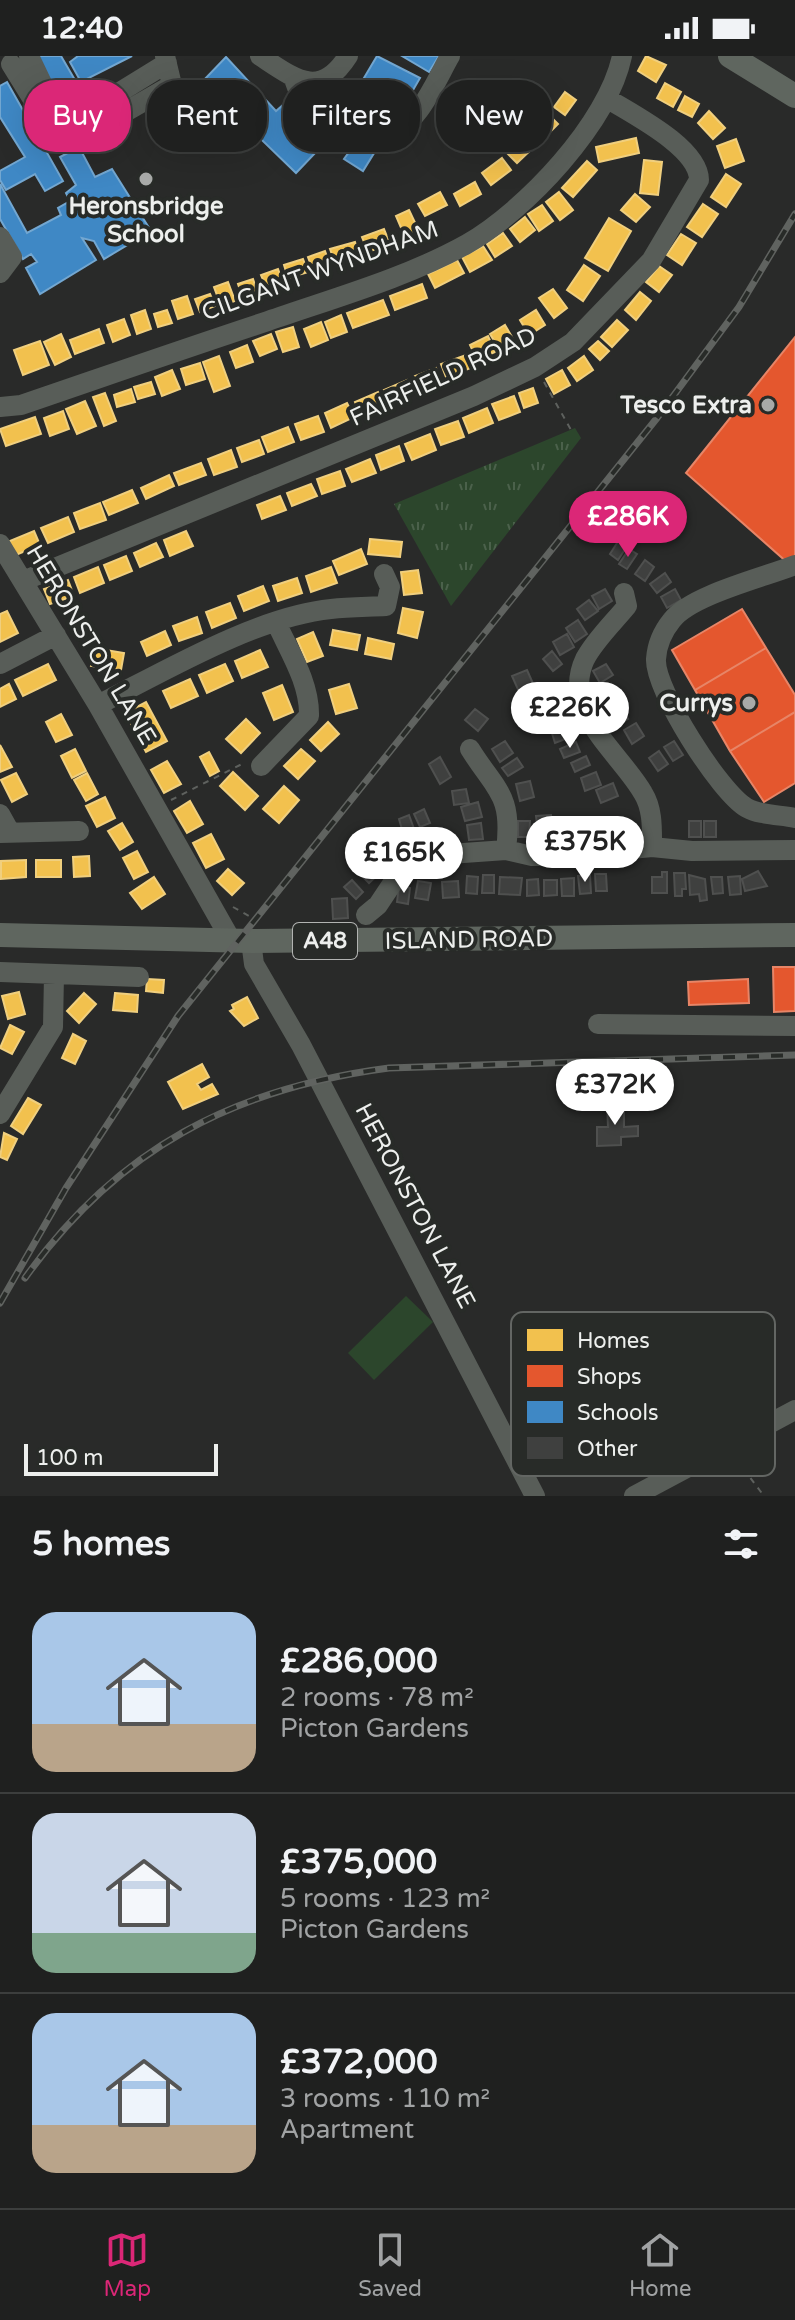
<!DOCTYPE html>
<meta charset="utf-8">
<style>
:root{--surface:#1f201f;--page:#272828;--text:#f1f3f6;--muted:#a1a3a4;--line:#3c3e3d;--accent:#db2777}
body{margin:0;font-family:"Varela Round",sans-serif;background:var(--page);color:var(--text);height:100vh;display:flex;flex-direction:column;font-size:30px;white-space:nowrap}
*{box-sizing:border-box;margin:0}
p{font-size:26px;color:var(--muted)}
.icon{flex:none;width:44px;height:44px;fill:none;stroke:currentColor;stroke-width:2;stroke-linecap:round;stroke-linejoin:round}
.map{position:relative;height:1440px;overflow:hidden}
.side{display:flex;flex-direction:column;background:var(--surface);flex:1}
.side>*{flex:none}
.guide{position:absolute;left:24px;top:24px;width:748px;height:72px;display:flex;gap:16px}
.scale{position:absolute;left:24px;bottom:20px;width:194px;box-sizing:border-box;padding-left:8px;border:4px solid #edefed;border-top:0;font-size:22px;line-height:28px;white-space:nowrap;color:#edefed;-webkit-text-stroke:6px #282b28;paint-order:stroke}
.price{position:absolute;translate:-50% -68px;padding:0 18px;border-radius:28px;background:#fff;color:#222;font-size:26px;line-height:52px;filter:drop-shadow(0 2px 4px #0008)}
.price::after{content:'';position:absolute;left:50%;top:48px;width:24px;height:18px;margin-left:-12px;background:inherit;clip-path:polygon(0 0,100% 0,50% 100%)}
.price.selected{background:var(--accent);color:#fff}
ul{padding:0;list-style:none}
li{display:flex;align-items:center;gap:24px;height:200px;padding:0 32px}
li+li{border-top:2px solid var(--line)}
li span{display:grid;place-items:center;flex:none;width:224px;height:160px;border-radius:24px;color:#555}
li>.icon{margin-inline-start:auto}
span .icon{width:96px;height:96px;fill:#fffc;stroke-width:1}
li b{font-size:34px}
h2{display:flex;justify-content:space-between;align-items:center;height:96px;padding:0 32px;font-size:34px}
.pill{padding:0 28px;border-radius:32px;background:var(--surface);box-shadow:0 8px 32px #0002,0 0 0 2px var(--line);font-size:28px;line-height:72px}
.pill.selected{background:var(--accent);color:#fff}
.status{display:flex;justify-content:space-between;align-items:center;height:56px;padding:0 40px;background:var(--surface);direction:ltr}
.status svg{height:22px;fill:currentColor}
.menu{display:flex;justify-content:space-around;align-items:center;height:112px;border-top:2px solid var(--line);background:var(--surface);font-size:22px;color:var(--muted)}
.menu a{display:grid;justify-items:center;gap:4px}
.menu .selected{color:var(--accent)}
.map>svg:first-child{display:block}
.grass{fill:#2c462c}
.park{fill:url(#park-tufts)}
.homes{fill:#f2c14e;stroke:#f0cf7e;stroke-width:2}
.shops{fill:#e4572e;stroke:#e78567;stroke-width:2}
.schools{fill:#3f88c5;stroke:#73a7d1;stroke-width:2}
.building{fill:#3f403f;stroke:#4f504f;stroke-width:2}
.lines{fill:none;stroke-linecap:round;stroke-linejoin:round}
.path{stroke:#5e615e;stroke-width:2;stroke-dasharray:6 6;stroke-linecap:butt}
.minor{stroke:#585d58;stroke-width:20}
.major{stroke:#5f665f;stroke-width:24}
.rail-casing{stroke:#606360;stroke-width:7}
.rail{stroke:#282b28;stroke-width:4;stroke-dasharray:12;stroke-linecap:butt}
.poi-dot{fill:#a8aaa8;stroke:#282b28;stroke-width:3}
.labels{text-anchor:middle;dominant-baseline:central;stroke-width:8;stroke-linejoin:round;paint-order:stroke}
.shield{fill:#282b28;stroke:#b2b4b2;stroke-width:2}
.shield-label{font-size:22px;font-weight:bold;fill:#edefed}
.poi-label{font-size:24px;font-weight:bold;fill:#edefed;stroke:#282b28;text-anchor:end}
.street-label{font-size:24px;fill:#edefed;stroke:#282b28}
.key{fill:#282b28;stroke:#636663;stroke-width:2}
.key-label{font-size:22px;fill:#edefed}
</style>
<div class="status"><b>12:40</b><svg viewBox="0 0 49 12"><path d="M0 12V9h3v3zM5 12V6h3v6zM10 12V3h3v9zM15 12V0h3v12zM26 1h20v11H26zM47 4h2v5h-2z"/></svg></div>
<div class="map">
<svg width="795" height="1440" viewBox="0 0 795 1440">
<defs>
<pattern id="park-tufts" width="24" height="20" patternUnits="userSpaceOnUse" patternTransform="scale(2)"><rect width="24" height="20" fill="#2c462c"/><path d="M3 7l-1-3M5 7V3M7 7l1-3M15 17l-1-3M17 17v-4M19 17l1-3" fill="none" stroke="#4b614b"/></pattern>
</defs>
<rect width="100%" height="100%" fill="#292a29"/>
<path class="grass" d="M406,1240l27,26 -59,58 -26,-27z"/>
<path class="park" d="M575,372l6,10 -130,168 -57,-102z"/>
<path class="homes" d="M646,0l20,9 -10,17 -18,-11z
M665,27l16,9 -8,15 -16,-9z
M565,36l11,8 -11,15 -11,-8z
M685,40l14,8 -7,13 -14,-7z
M709,55l16,17 -12,11 -15,-16z
M548,58l10,10 -16,16 -11,-10z
M526,80l9,10 -18,17 -9,-9z
M636,82l3,15 -40,9 -3,-15z
M736,83l8,22 -19,7 -8,-22z
M502,102l9,12 -20,15 -9,-12z
M644,104l18,2 -4,33 -18,-2z
M587,105l10,9 -24,27 -11,-9z
M726,118l15,10 -15,23 -15,-10z
M475,126l6,12 -21,12 -6,-12z
M440,136l7,13 -22,11 -7,-12z
M559,136l14,18 -13,10 -14,-18z
M635,138l15,13 -14,15 -15,-12z
M703,148l15,10 -16,23 -15,-10z
M542,149l11,16 -14,10 -11,-17z
M409,154l10,21 -14,6 -9,-21z
M525,161l10,13 -15,12 -10,-13z
M609,162l22,13 -23,40 -23,-13z
M384,173l6,15 -22,8 -6,-15z
M503,177l9,13 -17,11 -8,-13z
M681,178l15,9 -14,22 -15,-10z
M355,186l4,13 -24,8 -5,-14z
M483,190l9,14 -22,12 -8,-15z
M325,195l5,14 -17,6 -5,-14z
M303,203l5,13 -20,6 -4,-13z
M457,204l7,13 -29,15 -7,-14z
M584,209l16,11 -17,25 -16,-11z
M659,210l13,9 -13,17 -13,-10z
M278,213l4,11 -16,7 -5,-12z
M253,223l4,12 -15,5 -4,-12z
M228,226l7,19 -14,5 -7,-19z
M422,228l5,14 -32,12 -5,-14z
M553,233l14,19 -13,10 -15,-20z
M640,236l11,9 -15,19 -11,-10z
M210,238l5,12 -15,6 -5,-13z
M187,240l6,18 -15,5 -6,-18z
M383,244l6,15 -36,13 -6,-15z
M145,254l6,19 -14,5 -6,-19z
M167,254l5,13 -14,4 -4,-13z
M536,254l9,15 -16,10 -9,-15z
M341,259l6,17 -16,6 -6,-16z
M124,263l6,16 -17,7 -6,-17z
M617,264l11,10 -16,17 -11,-10z
M321,266l7,18 -17,7 -7,-18z
M505,269l10,17 -14,10 -11,-18z
M293,271l6,20 -16,5 -7,-20z
M99,273l5,14 -29,11 -5,-14z
M61,278l10,23 -16,8 -11,-23z
M271,278l6,15 -17,7 -7,-15z
M488,280l7,16 -18,8 -7,-15z
M40,285l9,24 -26,10 -9,-25z
M598,285l11,10 -9,9 -11,-11z
M247,289l6,17 -17,6 -6,-16z
M466,299l5,13 -25,9 -5,-13z
M219,300l11,30 -16,6 -11,-30z
M584,300l9,14 -16,11 -9,-13z
M200,307l5,16 -19,6 -5,-16z
M436,312l6,13 -22,9 -5,-14z
M172,314l8,19 -18,7 -7,-19z
M562,314l8,15 -16,9 -8,-15z
M407,324l5,13 -23,9 -5,-12z
M151,326l4,12 -17,5 -4,-12z
M533,332l5,15 -14,5 -5,-15z
M131,333l4,13 -18,5 -3,-12z
M378,336l5,13 -23,10 -5,-13z
M105,337l11,28 -12,5 -11,-29z
M514,340l6,16 -21,8 -7,-16z
M85,345l11,25 -19,8 -11,-25z
M347,347l7,14 -23,11 -6,-15z
M487,352l6,15 -24,10 -6,-15z
M63,355l6,18 -19,7 -6,-18z
M318,360l6,16 -23,8 -6,-16z
M35,361l6,17 -35,12 -6,-17z
M458,365l6,16 -23,8 -6,-16z
M288,371l6,15 -26,10 -6,-15z
M430,378l6,16 -24,10 -7,-16z
M259,384l5,14 -22,8 -5,-14z
M399,390l5,15 -23,9 -5,-15z
M231,394l6,17 -23,8 -6,-16z
M370,403l6,14 -24,9 -6,-13z
M201,407l5,12 -27,10 -5,-12z
M340,415l5,15 -23,8 -5,-15z
M169,419l5,11 -28,13 -5,-11z
M311,428l6,12 -25,10 -5,-13z
M132,434l6,13 -29,12 -6,-13z
M280,440l6,14 -24,9 -5,-14z
M100,447l6,17 -26,9 -6,-16z
M68,461l6,15 -26,11 -7,-15z
M34,475l6,14 -29,12 -6,-14z
M186,475l7,15 -23,10 -6,-16z
M370,483l32,3 -2,15 -32,-3z
M156,487l7,14 -23,10 -6,-14z
M361,493l6,15 -28,11 -6,-14z
M126,500l6,15 -22,9 -6,-15z
M98,511l6,16 -24,10 -6,-16z
M331,511l6,16 -26,9 -5,-16z
M418,514l4,23 -18,2 -3,-23z
M297,522l5,15 -24,8 -5,-15z
M68,524l6,16 -24,8 -6,-15z
M263,530l6,15 -25,10 -6,-15z
M230,547l6,15 -24,10 -6,-16z
M403,552l20,4 -6,26 -19,-5z
M7,555l11,22 -18,9v-28z
M197,561l5,16 -23,8 -6,-15z
M333,574l27,5 -3,15 -27,-5z
M165,575l6,14 -24,11 -6,-14z
M313,576l10,24 -16,6 -10,-23z
M368,582l26,6 -3,15 -26,-5z
M94,592l30,5 -3,17 -30,-4z
M260,594l8,17 -26,11 -7,-17z
M48,608l8,16 -33,16 -8,-16z
M225,608l8,17 -26,12 -8,-18z
M190,623l8,17 -27,12 -8,-17z
M9,628l7,15 -16,8v-18z
M349,628l8,24 -21,6 -7,-24z
M282,629l11,27 -19,8 -11,-27z
M146,646l21,39 -21,11 -21,-39z
M61,658l11,21 -16,7 -10,-20z
M246,663l14,14 -19,20 -15,-14z
M328,666l11,12 -18,17 -11,-11z
M0,689l12,22 -12,5z
M75,693l11,22 -14,7 -11,-22z
M301,693l14,12 -17,18 -14,-13z
M209,696l10,19 -9,5 -10,-19z
M167,705l14,23 -17,9 -13,-23z
M233,716l25,24 -13,14 -25,-24z
M16,717l11,21 -15,8 -11,-22z
M87,717l11,21 -12,7 -12,-21z
M284,730l15,14 -20,23 -16,-14z
M105,741l10,21 -18,9 -11,-21z
M190,745l13,23 -16,9 -13,-22z
M122,767l11,19 -13,8 -12,-19z
M211,778l13,25 -18,9 -13,-25z
M137,795l11,21 -14,7 -11,-21z
M89,800l1,20 -16,1 -1,-20z
M26,804v17l-25,2v-18z
M36,804h25v17h-25z
M228,813l16,14 -12,12 -15,-14z
M154,821l11,17 -23,15 -12,-16z
M147,923l17,1 -1,13 -17,-2z
M19,936l6,22 -17,5 -6,-23z
M84,937l12,11 -17,19 -12,-12z
M115,937l23,2 -1,17 -24,-2z
M247,941l11,21 -14,8 -14,-15 4,-2 -2,-4z
M10,969l14,7 -12,22 -12,-6z
M73,978l13,7 -11,23 -13,-6z
M202,1008l7,13 -12,7 4,6 11,-6 6,10 -35,15 -15,-27z
M28,1042l13,7 -18,29 -12,-8z
M4,1077l13,6 -10,21 -7,-3z"/>
<path class="shops" d="M795,281v220l-6,7 -103,-91z
M742,553l24,39 -71,42 -23,-40z
M766,592l29,47v17l-65,39 -35,-61z
M795,656v71l-31,19 -34,-51z
M773,911h22v44l-21,1z
M748,923l1,24 -60,2 -1,-23z"/>
<path class="schools" d="M36,0h25l28,48 -21,10z
M78,0h54l-51,26 -11,-20z
M377,0l43,22 -30,52 -42,-25z
M402,0h37l-10,16z
M226,1l50,54 15,-13 9,10 -14,13 31,30 -21,22 -94,-91z
M7,26l56,99 -18,10 -10,-17 -29,16 -6,-10v-9l25,-14 -25,-40v-31z
M342,56l42,25 -21,34 -19,-12 5,-7 -23,-15z
M79,91l16,30 17,-8 39,62 -47,28 -10,-18 -12,-3 14,22 -56,34 -14,-26 11,-6 -6,-8 -8,5 -23,-40v-35l27,49 34,-18 -3,-7 12,-7 -4,-8 10,-8 -16,-28z"/>
<path class="building" d="M619,484l8,6 -9,14 -8,-6z
M629,493l8,5 -10,15 -8,-5z
M645,504l9,7 -9,14 -10,-7z
M665,517l6,9 -14,11 -7,-9z
M605,533l7,12 -13,8 -7,-13z
M675,533l6,11 -14,8 -6,-11z
M589,544l9,11 -13,9 -8,-11z
M578,564l9,14 -12,8 -9,-14z
M567,578l7,13 -14,8 -7,-13z
M552,595l10,13 -9,7 -10,-12z
M606,608l7,11 -13,8 -7,-12z
M527,614l8,18 -15,6 -8,-18z
M611,628l11,18 -14,9 -11,-18z
M547,635l6,14 -17,6 -5,-14z
M475,653l13,10 -10,12 -13,-11z
M554,653l6,13 -14,6 -6,-13z
M622,653l6,10 -14,8 -6,-10z
M636,667l8,13 -12,8 -8,-14z
M567,668l4,13 -16,6 -4,-13z
M505,685l8,12 -13,9 -8,-13z
M674,685l9,14 -10,6 -9,-14z
M576,686l4,10 -16,6 -4,-9z
M659,695l9,13 -10,7 -9,-13z
M586,700l4,9 -15,7 -4,-9z
M440,701l11,20 -11,7 -11,-20z
M517,702l6,9 -15,9 -6,-8z
M596,716l5,13 -16,6 -4,-13z
M530,725l4,16 -14,4 -4,-17z
M613,727l5,13 -17,7 -5,-13z
M466,733l3,14 -15,2 -2,-14z
M478,746l4,15 -17,4 -4,-14z
M424,753l6,14 -10,4 -6,-13z
M409,759l5,14 -11,4 -4,-14z
M551,759l1,19 -14,1 -2,-19z
M518,765h12l-1,16h-11z
M689,765h12v16h-12z
M704,765h12v16h-12z
M481,767l2,16 -14,1 -2,-15z
M392,773l12,12 -8,8 -13,-12z
M382,788l11,12 -9,8 -10,-12z
M372,802l11,12 -14,13 -11,-11z
M758,815l9,15 -22,5 -3,-12z
M662,816h5v21h-15v-16h10z
M674,817h11l1,16h-4v7h-7z
M595,818h11l1,17h-11z
M483,819h11v18h-12z
M590,819l1,18 -11,1 -2,-18z
M689,819l16,4 2,21 -7,1 -1,-7 -9,1z
M467,820l11,1 -1,17 -11,-1z
M740,820l1,18 -11,1 -2,-18z
M500,821l22,1 -2,17 -21,-1z
M711,821h11l1,16 -10,1z
M574,822v18h-12l-1,-17z
M538,823l1,16 -12,1v-16z
M352,824l11,12 -7,7 -12,-12z
M544,824h13v15l-13,1z
M418,825l13,2 -3,17 -13,-2z
M458,825l1,16 -16,1 -1,-16z
M399,830l11,2 -2,16 -11,-2z
M347,842l1,20 -15,1 -1,-20z
M607,1046h17v25l14,-1v10l-17,1v8l-24,1v-19h11z"/>
<g class="lines">
<path class="path" d="M544,326l27,48
M171,744l73,-37
M233,851l25,14
M736,1403l28,37"/>
<path class="minor" d="M29,0l31,65
M165,0l7,29 -59,34 -4,-2 -7,-14 65,-40
M260,0c35,23 60,44 88,0
M11,8l24,39 45,32 20,-11
M294,23l4,11 29,34v5l-9,7 -23,-19
M328,23l9,20 50,34c30,-4 49,-53 63,-77
M0,181l12,20 -12,16
M0,351l21,-2c82,-28 165,-57 247,-84 66,-23 138,-43 199,-77 59,-34 141,-121 155,-188
M0,488l98,161 133,235
M795,509c-30,12 -104,30 -123,55 -9,11 -15,24 -16,39 -2,30 64,134 91,149 12,7 34,7 48,10
M23,525l451,-185 61,-29 38,-25 78,-81 48,-81c0,-32 -65,-65 -91,-81
M624,537l3,13c-14,17 -32,34 -42,53 -25,52 36,95 58,134 10,16 9,36 9,54
M0,608l56,-29
M98,649c65,-33 160,-89 233,-96 18,-2 37,-2 55,-3l4,-19 -6,-13
M470,693c26,42 43,45 36,101
M261,710l48,-50c1,-33 -20,-65 -33,-94
M0,758l10,18
M0,777l79,-2
M366,859l12,-10 20,-30 37,-20 71,-5 26,6h25l95,-9 40,4 103,-1
M251,885l3,23 47,81 234,451
M0,916l139,5
M598,968l197,2
M0,1058l53,-87 1,-52
M634,1440l161,-86"/>
<path class="major" d="M730,0l65,40
M0,879l251,6 544,-6"/>
<g class="rail-casing">
<path id="rail" d="M25,1222c92,-129 209,-190 364,-210l406,-13
M0,1247l66,-115 112,-172 479,-598 82,-111 56,-93"/>
</g>
<use href="#rail" class="rail"/>
</g>
<g class="poi-dot">
<circle cx="146" cy="123" r="8"/>
<circle cx="768" cy="349" r="8"/>
<circle cx="749" cy="647" r="8"/>
</g>
<g class="labels">
<rect class="shield" x="293" y="867" width="64" height="36" rx="6"/>
<g class="shield-label">
<text x="325" y="885">A48</text>
</g>
<g class="poi-label">
<text x="146" y="150" text-anchor="middle">Heronsbridge<tspan x="146" dy="28">School</tspan></text>
<text x="752" y="349">Tesco Extra</text>
<text x="733" y="647">Currys</text>
</g>
<g class="street-label">
<text transform="translate(320 215) rotate(-20)">CILGANT WYNDHAM</text>
<text transform="translate(443 321) rotate(-25)">FAIRFIELD ROAD</text>
<text transform="translate(91 589) rotate(59)">HERONSTON LANE</text>
<text transform="translate(469 884) rotate(-1)">ISLAND ROAD</text>
<text transform="translate(415 1150) rotate(62)">HERONSTON LANE</text>
</g>
</g>
<rect x="511" y="1256" width="264" height="164" rx="12" class="key"/>
<rect x="527" y="1273" width="36" height="22" fill="#f2c14e"/>
<rect x="527" y="1309" width="36" height="22" fill="#e4572e"/>
<rect x="527" y="1345" width="36" height="22" fill="#3f88c5"/>
<rect x="527" y="1381" width="36" height="22" fill="#3f403f"/>
<g class="key-label">
<text x="577" y="1292">Homes</text>
<text x="577" y="1328">Shops</text>
<text x="577" y="1364">Schools</text>
<text x="577" y="1400">Other</text>
</g>
</svg>
<div class="scale">100 m</div>
<b class="price selected" style="left:628px;top:503px">£286K</b>
<b class="price" style="left:570px;top:694px">£226K</b>
<b class="price" style="left:585px;top:828px">£375K</b>
<b class="price" style="left:404px;top:839px">£165K</b>
<b class="price" style="left:615px;top:1071px">£372K</b>
<div class="guide">
<a class="pill selected">Buy</a>
<a class="pill">Rent</a>
<a class="pill">Filters</a>
<a class="pill">New</a>
</div>
</div>
<section class="side">
<h2>5 homes<svg class="icon" aria-label="filters" viewBox="0 0 24 24"><path d="M4 7h16M4 17h16"/><circle cx="9" cy="7" r="2"/><circle cx="15" cy="17" r="2"/></svg></h2>
<ul>
<li><span style="background:linear-gradient(#a9c7e8 70%,#b9a48a 0)"><svg class="icon" aria-label="home" viewBox="0 0 24 24"><path d="M3 11l9-7 9 7M6 9v11h12V9"/></svg></span><div><b>£286,000</b><p>2 rooms · 78 m²</p><p>Picton Gardens</p></div></li>
<li><span style="background:linear-gradient(#c9d6e8 75%,#7fa58c 0)"><svg class="icon" aria-label="home" viewBox="0 0 24 24"><path d="M3 11l9-7 9 7M6 9v11h12V9"/></svg></span><div><b>£375,000</b><p>5 rooms · 123 m²</p><p>Picton Gardens</p></div></li>
<li><span style="background:linear-gradient(#a9c7e8 70%,#b9a48a 0)"><svg class="icon" aria-label="home" viewBox="0 0 24 24"><path d="M3 11l9-7 9 7M6 9v11h12V9"/></svg></span><div><b>£372,000</b><p>3 rooms · 110 m²</p><p>Apartment</p></div></li>
</ul>
</section>
<nav class="menu">
<a class="selected"><svg class="icon" aria-label="map" viewBox="0 0 24 24"><path d="M3 6l6-2 6 2 6-2v14l-6 2-6-2-6 2zM9 4v14M15 6v14"/></svg>Map</a>
<a><svg class="icon" aria-label="saved" viewBox="0 0 24 24"><path d="M7 4h10v16l-5-4-5 4z"/></svg>Saved</a>
<a><svg class="icon" aria-label="home" viewBox="0 0 24 24"><path d="M3 11l9-7 9 7M6 9v11h12V9"/></svg>Home</a>
</nav>
